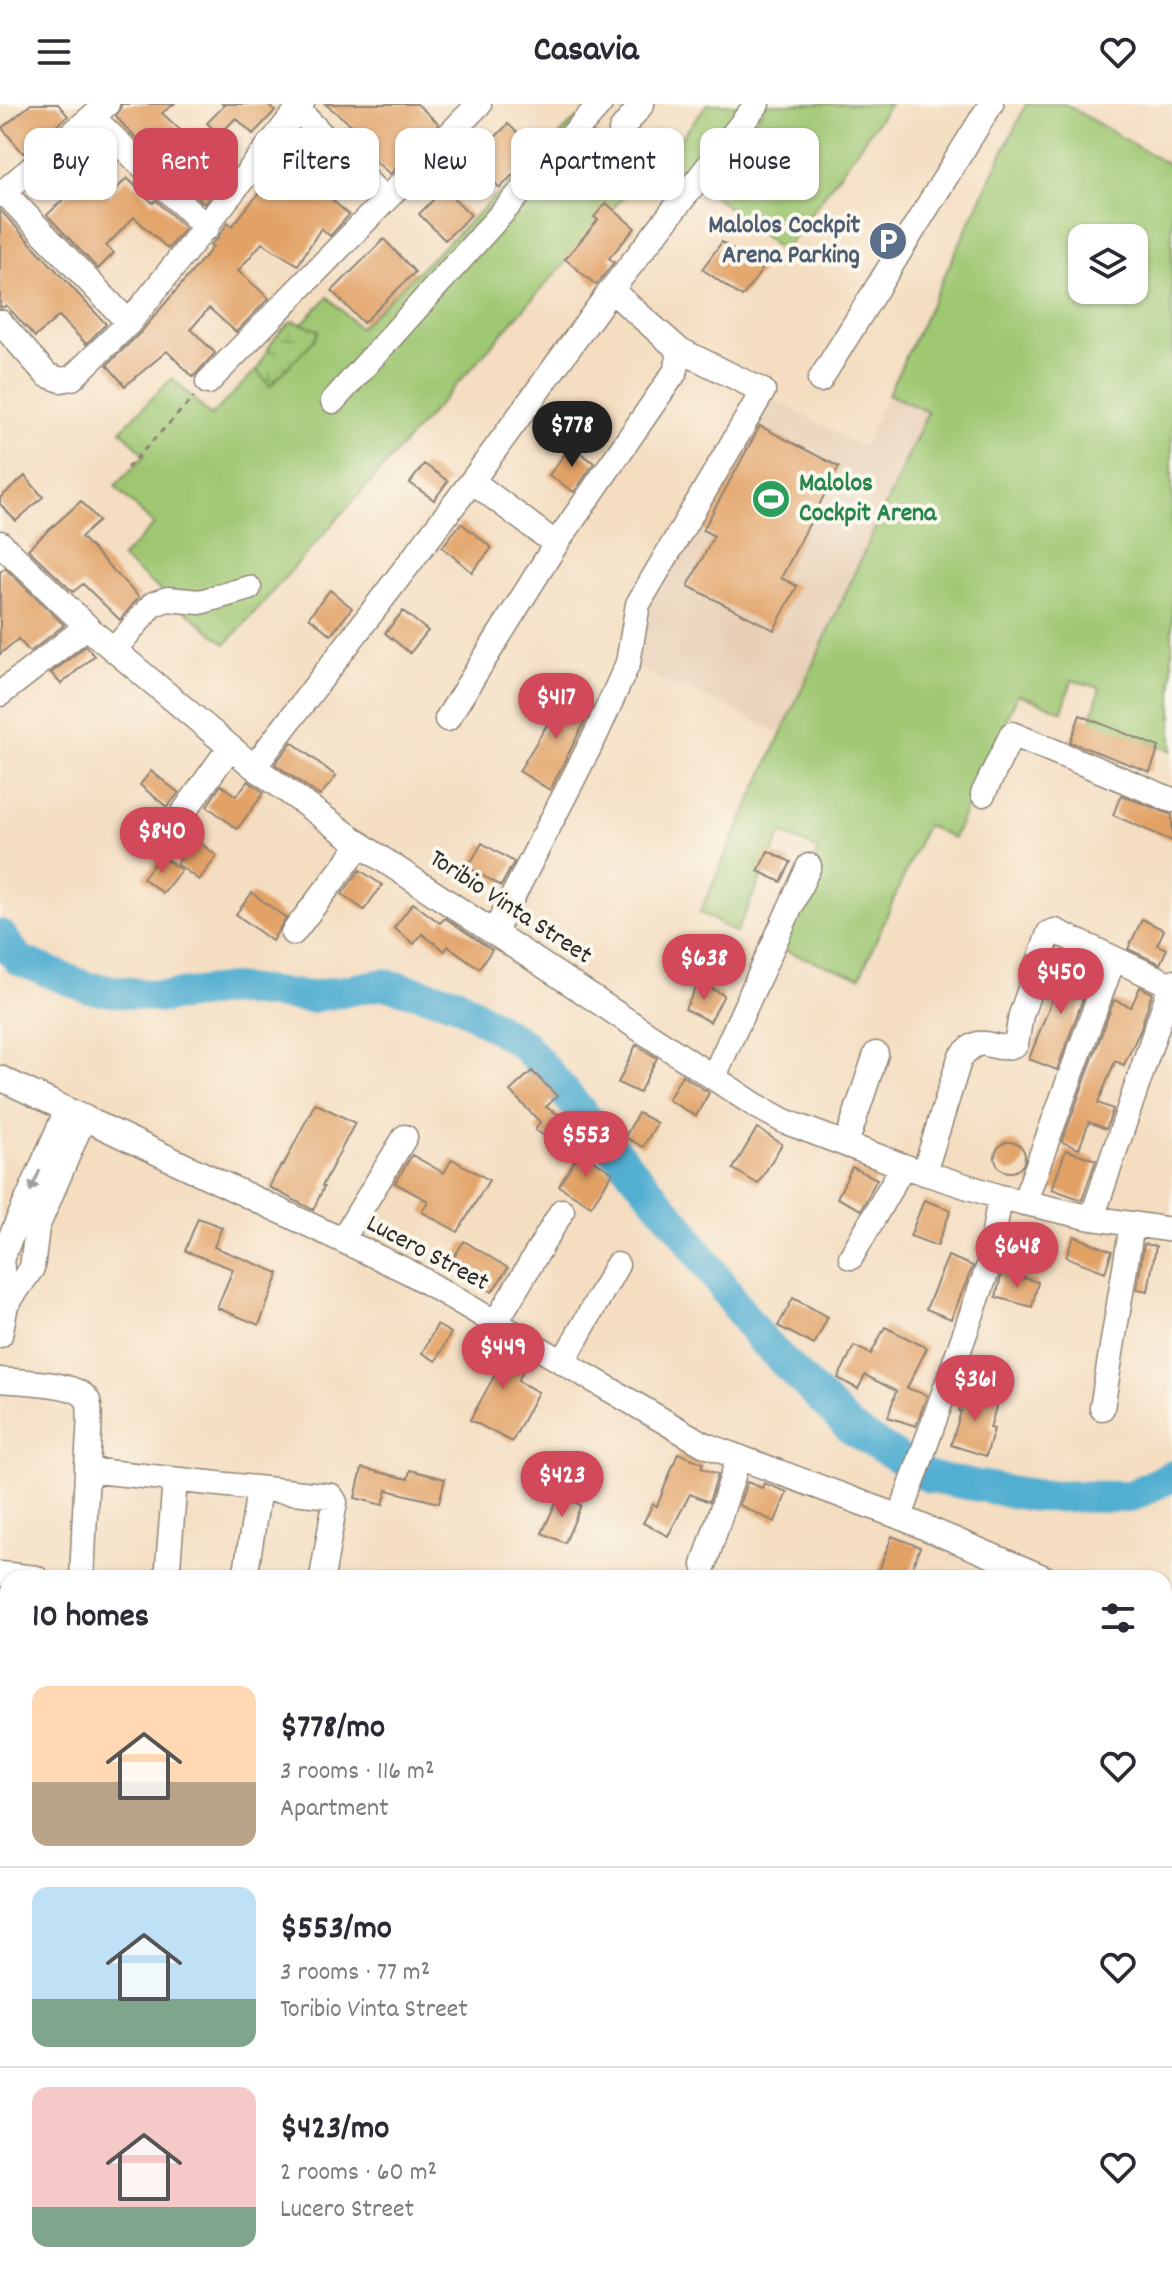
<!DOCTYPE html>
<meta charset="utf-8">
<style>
:root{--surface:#fff;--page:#f2f2f3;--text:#2b2b33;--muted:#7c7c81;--line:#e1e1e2;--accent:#d1495b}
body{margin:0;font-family:Dekko,sans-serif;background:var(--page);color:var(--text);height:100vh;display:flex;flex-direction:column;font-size:30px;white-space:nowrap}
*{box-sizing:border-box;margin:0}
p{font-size:26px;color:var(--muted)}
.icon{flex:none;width:44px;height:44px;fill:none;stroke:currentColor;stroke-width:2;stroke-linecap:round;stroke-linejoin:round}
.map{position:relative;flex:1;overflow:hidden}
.side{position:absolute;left:0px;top:1466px;width:1172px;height:712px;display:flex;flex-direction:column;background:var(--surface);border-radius:24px 24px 0 0;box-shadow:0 2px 6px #0004}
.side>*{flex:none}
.hud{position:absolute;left:24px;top:24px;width:1124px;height:72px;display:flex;gap:16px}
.fabs{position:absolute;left:1068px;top:120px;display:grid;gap:16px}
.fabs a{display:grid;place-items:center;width:80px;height:80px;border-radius:16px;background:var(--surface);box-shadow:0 2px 6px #0004;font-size:40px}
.price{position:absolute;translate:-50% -68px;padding:0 18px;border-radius:28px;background:var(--accent);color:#fff;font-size:26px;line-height:52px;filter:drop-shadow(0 2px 4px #0008)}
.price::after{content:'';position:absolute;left:50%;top:48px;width:24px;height:18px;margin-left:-12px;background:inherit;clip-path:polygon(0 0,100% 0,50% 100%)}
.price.active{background:#222;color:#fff}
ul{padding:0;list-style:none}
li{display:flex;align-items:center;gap:24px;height:200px;padding:0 32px}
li+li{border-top:2px solid var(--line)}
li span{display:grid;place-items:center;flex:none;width:224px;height:160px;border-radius:16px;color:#555}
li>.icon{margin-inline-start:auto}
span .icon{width:96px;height:96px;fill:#fffc;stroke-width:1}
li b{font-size:34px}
h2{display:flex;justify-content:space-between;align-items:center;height:96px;padding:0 32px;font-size:34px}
.tag{padding:0 28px;border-radius:16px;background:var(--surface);box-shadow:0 2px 6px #0004;font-size:28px;line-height:72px}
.tag.active{background:var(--accent);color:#fff}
header{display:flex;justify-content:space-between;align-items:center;height:104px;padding:0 32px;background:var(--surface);font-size:36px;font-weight:800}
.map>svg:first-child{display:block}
.built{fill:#e8cfb6}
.grass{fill:#9fc772;stroke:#65794e;stroke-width:2;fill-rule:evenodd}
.wetland{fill:url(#wetland-marsh);stroke:#65794e;stroke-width:2}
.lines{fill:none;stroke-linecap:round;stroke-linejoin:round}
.river{stroke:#53afd1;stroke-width:32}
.building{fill:#e2a165}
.minor-casing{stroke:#908476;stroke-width:27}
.path{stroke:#908476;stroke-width:3;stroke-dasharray:6 6;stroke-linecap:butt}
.minor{stroke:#fff;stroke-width:24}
.oneway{fill:#a0a0a0}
.labels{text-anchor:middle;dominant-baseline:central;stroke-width:8;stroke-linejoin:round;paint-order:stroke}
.service-label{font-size:26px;font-weight:bold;fill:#4e5e75;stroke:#fbf7ec;text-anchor:end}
.leisure-label{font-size:26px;font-weight:bold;fill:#27864d;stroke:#fbf7ec;text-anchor:start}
.street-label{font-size:26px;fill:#2b2b2b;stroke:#fbf7ec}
</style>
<header><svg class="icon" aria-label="menu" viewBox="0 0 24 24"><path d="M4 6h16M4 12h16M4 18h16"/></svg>Casavia<svg class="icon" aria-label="heart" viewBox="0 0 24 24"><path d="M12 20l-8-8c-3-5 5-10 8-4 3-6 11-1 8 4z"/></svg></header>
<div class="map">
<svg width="1172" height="2178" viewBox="0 0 1172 2178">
<defs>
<pattern id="wetland-marsh" width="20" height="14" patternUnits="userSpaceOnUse" patternTransform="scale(2)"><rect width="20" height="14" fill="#9fc772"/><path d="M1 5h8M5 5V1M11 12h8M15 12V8" fill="none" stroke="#82a25e"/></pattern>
</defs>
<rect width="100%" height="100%" fill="#fbf7ec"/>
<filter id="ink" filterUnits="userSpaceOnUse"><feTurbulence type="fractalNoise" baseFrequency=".0125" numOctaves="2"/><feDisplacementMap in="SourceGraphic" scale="16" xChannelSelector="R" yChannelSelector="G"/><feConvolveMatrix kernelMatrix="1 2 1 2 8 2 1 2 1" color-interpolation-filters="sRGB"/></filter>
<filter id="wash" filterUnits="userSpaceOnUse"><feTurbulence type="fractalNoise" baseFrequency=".006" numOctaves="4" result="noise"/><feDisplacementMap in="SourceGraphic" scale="32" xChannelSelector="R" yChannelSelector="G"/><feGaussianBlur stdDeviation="1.8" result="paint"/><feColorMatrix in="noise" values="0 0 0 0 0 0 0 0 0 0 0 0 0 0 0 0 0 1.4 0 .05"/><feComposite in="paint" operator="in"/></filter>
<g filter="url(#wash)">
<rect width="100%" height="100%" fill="#f4ddc0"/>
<path class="built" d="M759,287l104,56 25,-53 40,17 -148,322 -95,-46 -4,5 -64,-36z"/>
<path class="grass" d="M707,0h50l-58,80 -33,-26z
M767,0h123l-107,148 -80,-65z
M1026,0h39l107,63v584l-82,-28 10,-35 -28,-8 -10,31 -44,-17 -65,144 -27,-13 -66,152 -81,-28 39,-99 -36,-17 -46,100 -36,-21 228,-500 -40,-18zM1082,134h52v52h-52z
M577,14l65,58 -416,468 -105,-86 33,-33 -39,-39 30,-31 -24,-25 51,-52 39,38 117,-119 31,31z"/>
<path class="wetland" d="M293,217l26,9 -4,9 -45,47 -13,-15c9,-19 18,-39 36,-50z"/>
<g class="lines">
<path class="river" d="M0,831l19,25 70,28 75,9 68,-8 79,8 73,-13 72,18 68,43 156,182 78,109 92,92 79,49 105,19 95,1 43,-21"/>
</g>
<g id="blocks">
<path class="building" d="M31,0h27l10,12 -45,37 -21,-25z
M122,0h52l-12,9 28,26 -9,10 38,35 -15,20 -77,-75 -11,-13z
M222,0h45l8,7 -22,23 -17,-16 -17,17 -12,-12 17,-17z
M325,0h92l22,20 -49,50 -45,-39 8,-9z
M508,20l28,26 -36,38 -28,-27z
M299,28l15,16 -17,20 52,47 -19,21 -9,-8 -23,37 -36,-22 -24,28 31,27 -33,34 -27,-24 -18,21 24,24 -22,24 -26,-26 -42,35 -18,-21 34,-33 72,-85 -3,-2 8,-7 10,-16 4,4 38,-46 -5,-5z
M69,53l40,40 18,-19 26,25 3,-3 29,28 -17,21 -34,-32 -28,29 8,7 -16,16 -51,-54 22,-21 -19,-19z
M444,85l27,26 -26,25 -26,-26z
M606,99l29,25 -26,30 5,4 -18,23 -31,-26 33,-39 -4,-3z
M0,106l106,114 -20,20 -27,-28 -24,21 -28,-31 -7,1z
M384,135l31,33 -52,51 -31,-32z
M722,138l40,28 -20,27 -40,-28z
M760,322l79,41 -58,111 16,8 -23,44 -86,-44 26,-50 -11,-6z
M571,342l23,17 -20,29 -25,-17z
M424,360l24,17 -14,19 -24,-17z
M25,372l18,21 -27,24 -16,-17v-6z
M81,397l18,20 -18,16 58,60 -19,23 -37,-36 -10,8 -45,-43z
M461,419l31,25 -20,24 -30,-25z
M5,464l59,57 -34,27 -12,-13 -18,15v-82z
M330,486l22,18 -21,27 -22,-18z
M403,507l25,20 -18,22 -25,-20z
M86,542l8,10 -33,28 -10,-11z
M567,588l25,15 -42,83 -31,-19z
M1080,611l79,32 -9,25 -80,-30z
M292,638l44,34 -16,20 -45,-32z
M151,667l28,22 -12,14 -27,-22z
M248,677l16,12 -27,36 -30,-23 14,-21 15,11z
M1121,691l51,20v26l-59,-26z
M195,735l22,17 -18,24 -22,-16z
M482,739l32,19 -13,24 -33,-19z
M768,747l23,11 -10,20 -23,-11z
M167,756l14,10 -18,23 -20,-15 13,-17z
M360,766l22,15 -18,25 -22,-16z
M252,789l34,25 -14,23 -36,-27z
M413,799l27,20 5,-5 47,32 -13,18 -31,-22 -3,5 -23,-17 -8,10 -20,-16z
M1142,815l22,11 -7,15 10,4 -7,15 -32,-15z
M1067,857l26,10 -36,99 -28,-11z
M699,878l25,13 -14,27 -25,-13z
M1140,883l12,6 -12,38 -16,34 -9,-4 -17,42 15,6 -7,20 -17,-7 -10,27 -17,-7 52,-142 17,7z
M636,941l21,13 -18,35 -21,-10z
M532,967l25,25 -11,11 30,18 -13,22 -28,-17 5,-8 -30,-31z
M682,971l27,18 -13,23 -28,-16z
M315,999l40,20 -33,63 2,1 -11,23 -44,-23 12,-22 2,1z
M638,1009l19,10 -14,24 -18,-10z
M757,1024l25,16 -24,40 -25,-15z
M995 1053a15 15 0 1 1 30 0a15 15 0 1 1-30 0Z
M1066,1046l30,10 -14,40 -30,-11z
M580,1048l33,21 -22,33 -32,-20z
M412,1051l32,18 8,-14 37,21 -31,52 -36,-20 6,-11 -33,-18z
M852,1063l25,12 -16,31 -24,-12z
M924,1096l27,10 -14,36 -27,-10z
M198,1114l24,9 -8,20 65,26 -20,52 -42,-17 16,-39 -48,-18z
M1074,1132l38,15 -7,21 -39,-15z
M464,1137l44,27 -16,24 -43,-27z
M1144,1140l12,2 -8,45 -11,-2z
M948,1152l25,10 -22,53 -25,-10z
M1002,1168l36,10 -6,25 -36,-10z
M793,1194l35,19 -14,28 -36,-19z
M437,1221l14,8 -15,28 -14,-8z
M885,1223l42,21 -20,40 20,7 -11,31 -28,-9 8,-26 -31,-16 -7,14 -20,-11 16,-32 17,8z
M487,1231l20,12 -2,2 23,12 -10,20 20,11 -26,50 -42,-22 27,-49 -23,-13z
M964,1286l34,10 -8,28 4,1 -8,27 -35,-11 10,-34h-2z
M678,1349l25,10 -2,5 17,6 -9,28 -19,-8 -22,42 -25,-13 10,-19 4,2z
M362,1364l46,11 2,-9 35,9 -6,24 -52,-13 -4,15 -28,-7z
M747,1378l15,6 2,-5 23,9 -12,30 -36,-17z
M559,1392l22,9 -16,38 -23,-10z
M892,1432l28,11 -12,31h-32z"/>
</g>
</g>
<g filter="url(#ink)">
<use href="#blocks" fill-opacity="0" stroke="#908476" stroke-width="2"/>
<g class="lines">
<g class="minor-casing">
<path id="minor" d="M298,6l86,89
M92,13l115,111
M621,26l21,-26
M4,88l125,131
M0,91l107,-91
M0,218l47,53 14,5 11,-2 57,-55 173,-219
M820,276l171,-276
M208,278l271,-278
M333,297l267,-297
M472,377l84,63
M0,439l95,91 159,133 113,82 388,256 29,16 119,45 97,31 92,21 80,12
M114,546l39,-46 15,-5 32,3 49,-14
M0,590l86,-67
M447,615l109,-175 119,-172 4,-13 -1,-10 -67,-59
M254,663l218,-286 139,-191 146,-186
M983,690l29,-60 160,66
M159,743l71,-100
M495,827l101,-197 32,-71 10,-59 125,-213 -85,-42
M293,829l68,-89
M714,972l95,-210
M0,974l409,194 294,172 197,73 145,61
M67,1006l-66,149 5,46 26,-37 5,-41 47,-110
M846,1040l30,-90
M924,1069l36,-115c25,-30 30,-2 56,-14l5,-29 28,-82 6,-2 116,54
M1024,1099l89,-243
M1092,1114l80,-236
M342,1136l63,-103
M851,1153l52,-91
M496,1218l66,-111
M0,1231l6,-30
M563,1258l54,-97
M0,1276c19,2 80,2 88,21 4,10 -1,55 -1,69l244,26 4,6 -13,76
M1102,1304l30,-183
M900,1413l88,-249 12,-71
M704,1461l35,-108
M0,1470l36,4
M82,1474l5,-108
M167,1474l8,-98
M245,1474l14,-89
M1164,1540l8,1
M0,1689h8
M0,1736l8,5
M1164,2042l8,16"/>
</g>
<path class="path" d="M127,364l67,-71"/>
<use href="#minor" class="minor"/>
</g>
<defs><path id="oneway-solid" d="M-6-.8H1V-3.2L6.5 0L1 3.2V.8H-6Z" transform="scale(2)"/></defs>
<use class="oneway" href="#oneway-solid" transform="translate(35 1077) rotate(114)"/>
</g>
<defs>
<g id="parking-disc" transform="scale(2)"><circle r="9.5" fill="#5c6f8a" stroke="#fbf7ec"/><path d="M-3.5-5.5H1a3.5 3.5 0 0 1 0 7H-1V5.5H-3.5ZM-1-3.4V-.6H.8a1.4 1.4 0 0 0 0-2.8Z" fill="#fff"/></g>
<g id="stadium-disc" transform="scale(2)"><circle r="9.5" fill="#2e9e5b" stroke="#fbf7ec"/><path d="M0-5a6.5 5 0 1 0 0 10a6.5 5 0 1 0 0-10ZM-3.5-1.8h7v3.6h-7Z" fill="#fff"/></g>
</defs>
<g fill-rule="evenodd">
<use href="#parking-disc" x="888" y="137"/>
<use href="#stadium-disc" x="771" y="395"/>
</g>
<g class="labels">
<g class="service-label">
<text x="860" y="122">Malolos Cockpit<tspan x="860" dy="30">Arena Parking</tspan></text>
</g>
<g class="leisure-label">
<text x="799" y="380">Malolos<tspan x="799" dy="30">Cockpit Arena</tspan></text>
</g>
<g class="street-label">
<text transform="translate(510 804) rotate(33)">Toribio Vinta Street</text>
<text transform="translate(427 1150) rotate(28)">Lucero Street</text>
</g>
</g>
</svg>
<div class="fabs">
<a><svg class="icon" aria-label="layers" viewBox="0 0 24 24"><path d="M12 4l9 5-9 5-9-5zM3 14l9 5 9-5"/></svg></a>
</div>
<b class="price active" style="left:572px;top:365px">$778</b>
<b class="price" style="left:556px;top:637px">$417</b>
<b class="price" style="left:162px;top:771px">$840</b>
<b class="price" style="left:704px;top:898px">$638</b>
<b class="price" style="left:1061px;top:912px">$450</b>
<b class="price" style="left:586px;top:1075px">$553</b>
<b class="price" style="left:1017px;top:1186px">$648</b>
<b class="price" style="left:503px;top:1287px">$449</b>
<b class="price" style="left:975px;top:1319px">$361</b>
<b class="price" style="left:562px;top:1415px">$423</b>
<div class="hud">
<a class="tag">Buy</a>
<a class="tag active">Rent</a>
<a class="tag">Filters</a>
<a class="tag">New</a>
<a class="tag">Apartment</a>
<a class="tag">House</a>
</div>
<section class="side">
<h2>10 homes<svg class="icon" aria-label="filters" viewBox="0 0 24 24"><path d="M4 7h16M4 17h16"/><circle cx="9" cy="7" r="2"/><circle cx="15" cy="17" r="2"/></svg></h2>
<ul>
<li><span style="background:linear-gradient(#ffd9b3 60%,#b9a48a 0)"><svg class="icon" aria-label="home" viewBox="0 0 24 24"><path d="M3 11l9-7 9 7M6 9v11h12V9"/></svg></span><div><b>$778/mo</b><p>3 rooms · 116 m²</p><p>Apartment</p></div><svg class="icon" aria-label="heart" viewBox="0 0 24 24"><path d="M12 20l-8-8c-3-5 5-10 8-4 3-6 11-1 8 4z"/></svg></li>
<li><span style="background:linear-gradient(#bfe0f5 70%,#7fa58c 0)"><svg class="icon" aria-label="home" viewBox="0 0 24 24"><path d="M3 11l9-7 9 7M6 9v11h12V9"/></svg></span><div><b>$553/mo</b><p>3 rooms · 77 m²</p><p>Toribio Vinta Street</p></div><svg class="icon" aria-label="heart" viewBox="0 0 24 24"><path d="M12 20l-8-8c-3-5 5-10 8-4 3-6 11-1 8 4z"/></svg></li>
<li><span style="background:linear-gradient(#f6c9c9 75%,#7fa58c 0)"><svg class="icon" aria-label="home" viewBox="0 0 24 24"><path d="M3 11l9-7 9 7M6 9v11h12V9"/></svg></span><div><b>$423/mo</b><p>2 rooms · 60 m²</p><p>Lucero Street</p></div><svg class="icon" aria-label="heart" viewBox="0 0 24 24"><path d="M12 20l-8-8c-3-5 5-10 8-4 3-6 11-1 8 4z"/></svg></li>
</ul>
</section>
</div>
